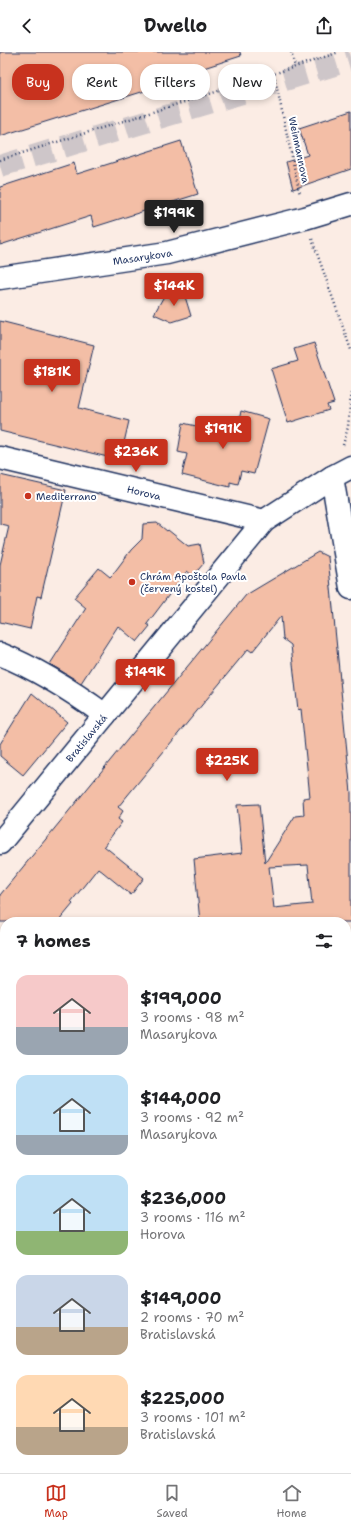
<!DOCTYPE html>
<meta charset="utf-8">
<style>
:root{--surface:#fff;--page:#f6f6f6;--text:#202124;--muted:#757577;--line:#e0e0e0;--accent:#c8321e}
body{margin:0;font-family:"Shantell Sans",sans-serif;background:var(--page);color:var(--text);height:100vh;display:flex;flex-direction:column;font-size:15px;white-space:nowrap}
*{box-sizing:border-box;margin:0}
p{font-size:13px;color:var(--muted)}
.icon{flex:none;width:22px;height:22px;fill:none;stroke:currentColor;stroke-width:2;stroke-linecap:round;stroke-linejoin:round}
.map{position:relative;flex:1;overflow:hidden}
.panel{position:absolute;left:0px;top:865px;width:351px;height:556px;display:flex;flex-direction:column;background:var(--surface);border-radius:16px 16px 0 0;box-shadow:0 2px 6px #0003}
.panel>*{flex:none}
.hud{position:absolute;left:12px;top:12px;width:327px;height:36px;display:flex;gap:8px}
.price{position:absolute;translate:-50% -34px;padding:0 9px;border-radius:4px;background:var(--accent);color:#fff;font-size:13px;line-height:26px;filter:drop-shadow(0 1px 2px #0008)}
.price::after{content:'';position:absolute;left:50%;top:24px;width:12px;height:9px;margin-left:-6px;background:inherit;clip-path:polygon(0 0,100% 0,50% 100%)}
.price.active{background:#222;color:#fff}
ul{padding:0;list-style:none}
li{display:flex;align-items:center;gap:12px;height:100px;padding:0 16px}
li span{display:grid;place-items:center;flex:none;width:112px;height:80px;border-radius:12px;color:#555}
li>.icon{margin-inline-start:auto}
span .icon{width:48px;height:48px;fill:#fffc;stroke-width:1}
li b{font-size:17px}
h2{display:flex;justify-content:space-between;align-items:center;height:48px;padding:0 16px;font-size:17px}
.pill{padding:0 14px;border-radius:16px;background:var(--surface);box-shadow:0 2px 6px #0003;font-size:14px;line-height:36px}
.pill.active{background:var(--accent);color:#fff}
header{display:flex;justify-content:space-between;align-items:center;height:52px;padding:0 16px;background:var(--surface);font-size:18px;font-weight:700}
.dock{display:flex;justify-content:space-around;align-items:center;height:56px;border-top:1px solid var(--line);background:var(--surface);font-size:11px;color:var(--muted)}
.dock a{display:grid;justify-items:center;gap:2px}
.dock .active{color:var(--accent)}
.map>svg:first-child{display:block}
.building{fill:#f3bea6;stroke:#1b2f5e;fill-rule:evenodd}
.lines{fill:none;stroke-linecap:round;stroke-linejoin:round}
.minor-tunnel{stroke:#cec6c9;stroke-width:22;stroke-dasharray:22 11;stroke-linecap:butt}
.minor-casing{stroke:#1b2f5e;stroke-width:25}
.path{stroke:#1b2f5e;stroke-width:2.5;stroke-dasharray:1 3;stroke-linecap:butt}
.minor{stroke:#fff;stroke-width:22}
.poi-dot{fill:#c8321e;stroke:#fff;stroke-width:1.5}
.labels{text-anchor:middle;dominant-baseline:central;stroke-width:4;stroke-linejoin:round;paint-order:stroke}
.street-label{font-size:10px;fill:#1b2f5e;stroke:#fff}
.poi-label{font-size:10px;fill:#1b2f5e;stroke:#fff;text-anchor:start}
</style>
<header><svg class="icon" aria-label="back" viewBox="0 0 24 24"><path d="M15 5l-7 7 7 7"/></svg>Dwello<svg class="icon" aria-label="share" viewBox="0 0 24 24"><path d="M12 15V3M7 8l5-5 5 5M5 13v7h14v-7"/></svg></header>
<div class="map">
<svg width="351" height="1421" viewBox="0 0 351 1421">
<rect width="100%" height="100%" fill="#fbece4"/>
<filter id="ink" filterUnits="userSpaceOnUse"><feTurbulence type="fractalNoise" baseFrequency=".025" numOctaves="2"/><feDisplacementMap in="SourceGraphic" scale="8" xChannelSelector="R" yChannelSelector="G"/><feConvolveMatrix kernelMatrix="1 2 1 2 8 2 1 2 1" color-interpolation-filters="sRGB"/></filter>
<g filter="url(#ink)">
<path class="building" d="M0,0h240l1,4 -78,25 1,4 -164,51z
M351,59v58l-58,20 -7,-27 22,-7 -9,-27z
M181,89l17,53 -104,33 -3,-11 -91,29v-58l74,-24 3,11z
M183,238l8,26 -19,6 -18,-8 10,-18z
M0,269l94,24 -15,63 50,13 -9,39 -120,-29z
M314,291l20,60 -7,2 2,5 -41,13 -17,-54 27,-8 -4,-12z
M241,359l28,8 -15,55 -13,-3 -3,13 -8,-2v5l-48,-12 5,-21 -9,-2 5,-29 53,12z
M0,423l66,15 -25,107 -4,-1 -7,33 -30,-7v-57l9,-39 -9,-2z
M157,471l10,8 1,-1 20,16 12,-2 4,19 -11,13 -6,-5 -40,53 3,2 -13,16 -19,-16 -37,57 -31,-19 36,-56 -12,-10 25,-30 11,9 3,-3 18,-24 11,-11 1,-15z
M318,500l10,5 23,236v129h-151l-6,-63 48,-6 -5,-48 22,-1 6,59 30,-47 9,-1 -1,-17 7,-1 -9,-88 -3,1 -7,-65 -8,-6 -2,-23 -29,36 -4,-3 -130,158 5,4 -5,8 4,3 -18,24 40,32 -13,17 -33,-27 -27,34 2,2 -15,18h-58v-27l246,-300zM308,813l4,39 -38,4 -5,-41z
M32,641l35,29 -44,53 -23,-19v-12z"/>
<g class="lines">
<path class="minor-tunnel" d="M0,114l351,-106"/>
<g class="minor-casing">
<g id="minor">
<path id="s1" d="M0,226l167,-25 138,-35 46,-14"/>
<path id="s2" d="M0,406l264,63"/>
<path d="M332,425l19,111"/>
<path d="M0,602c38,15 72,37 105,61"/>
<path id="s3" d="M0,791l264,-322 68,-44 19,-10"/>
<path d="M346,1031h5"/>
<path d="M346,1087l5,1"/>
<path d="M0,1089l5,-1"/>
<path d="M227,1421v-5"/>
</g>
</g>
<path class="path" d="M291,0l4,15
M274,22l26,121
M0,108l295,-93 44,-15
M312,187l39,111
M343,393l5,-18 3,-34
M346,1135l5,1
M0,1147l5,1"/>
<use href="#minor" class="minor"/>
</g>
</g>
<g class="poi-dot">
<circle cx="28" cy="444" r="4"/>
<circle cx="132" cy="530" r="4"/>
</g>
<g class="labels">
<g class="street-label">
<text transform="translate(299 98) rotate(78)">Weinmannova</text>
<text stroke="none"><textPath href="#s1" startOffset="144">Masarykova</textPath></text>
<text stroke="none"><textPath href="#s2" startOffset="148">Horova</textPath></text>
<text stroke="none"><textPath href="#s3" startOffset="136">Bratislavská</textPath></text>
</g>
<g class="poi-label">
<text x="36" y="444">Mediterrano</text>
<text x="140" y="524">Chrám Apoštola Pavla<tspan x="140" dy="12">(červený kostel)</tspan></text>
</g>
</g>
</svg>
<b class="price active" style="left:174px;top:182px">$199K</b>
<b class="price" style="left:174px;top:255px">$144K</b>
<b class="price" style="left:52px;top:341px">$181K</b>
<b class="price" style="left:223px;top:398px">$191K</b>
<b class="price" style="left:136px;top:421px">$236K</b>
<b class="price" style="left:145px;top:641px">$149K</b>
<b class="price" style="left:227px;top:730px">$225K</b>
<div class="hud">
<a class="pill active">Buy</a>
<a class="pill">Rent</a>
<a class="pill">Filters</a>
<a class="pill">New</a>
</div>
<section class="panel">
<h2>7 homes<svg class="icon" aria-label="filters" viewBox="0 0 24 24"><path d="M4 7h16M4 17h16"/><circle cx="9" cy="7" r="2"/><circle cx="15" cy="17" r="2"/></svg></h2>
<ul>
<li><span style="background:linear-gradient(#f6c9c9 65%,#9aa5b1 0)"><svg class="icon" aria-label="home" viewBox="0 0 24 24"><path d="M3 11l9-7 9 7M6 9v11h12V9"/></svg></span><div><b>$199,000</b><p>3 rooms · 98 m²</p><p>Masarykova</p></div></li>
<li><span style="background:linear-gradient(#bfe0f5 75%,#9aa5b1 0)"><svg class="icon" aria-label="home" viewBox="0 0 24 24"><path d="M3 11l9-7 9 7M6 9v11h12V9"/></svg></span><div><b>$144,000</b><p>3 rooms · 92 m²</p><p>Masarykova</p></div></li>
<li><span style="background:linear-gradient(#bfe0f5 70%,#8fb573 0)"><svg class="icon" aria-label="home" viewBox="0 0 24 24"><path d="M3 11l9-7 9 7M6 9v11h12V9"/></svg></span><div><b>$236,000</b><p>3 rooms · 116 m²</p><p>Horova</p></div></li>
<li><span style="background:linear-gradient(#c9d6e8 65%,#b9a48a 0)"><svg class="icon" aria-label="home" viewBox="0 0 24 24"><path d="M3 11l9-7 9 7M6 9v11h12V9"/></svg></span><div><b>$149,000</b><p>2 rooms · 70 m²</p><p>Bratislavská</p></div></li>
<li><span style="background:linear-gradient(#ffd9b3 65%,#b9a48a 0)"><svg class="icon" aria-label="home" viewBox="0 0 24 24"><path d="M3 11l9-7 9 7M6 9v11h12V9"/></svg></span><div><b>$225,000</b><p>3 rooms · 101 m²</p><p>Bratislavská</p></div></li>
</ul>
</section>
</div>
<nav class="dock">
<a class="active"><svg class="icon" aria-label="map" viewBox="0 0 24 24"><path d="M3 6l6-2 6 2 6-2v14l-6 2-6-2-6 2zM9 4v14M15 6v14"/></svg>Map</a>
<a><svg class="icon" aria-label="saved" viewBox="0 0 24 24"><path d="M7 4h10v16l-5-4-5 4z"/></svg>Saved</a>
<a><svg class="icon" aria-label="home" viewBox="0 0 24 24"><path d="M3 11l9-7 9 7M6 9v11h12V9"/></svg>Home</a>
</nav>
